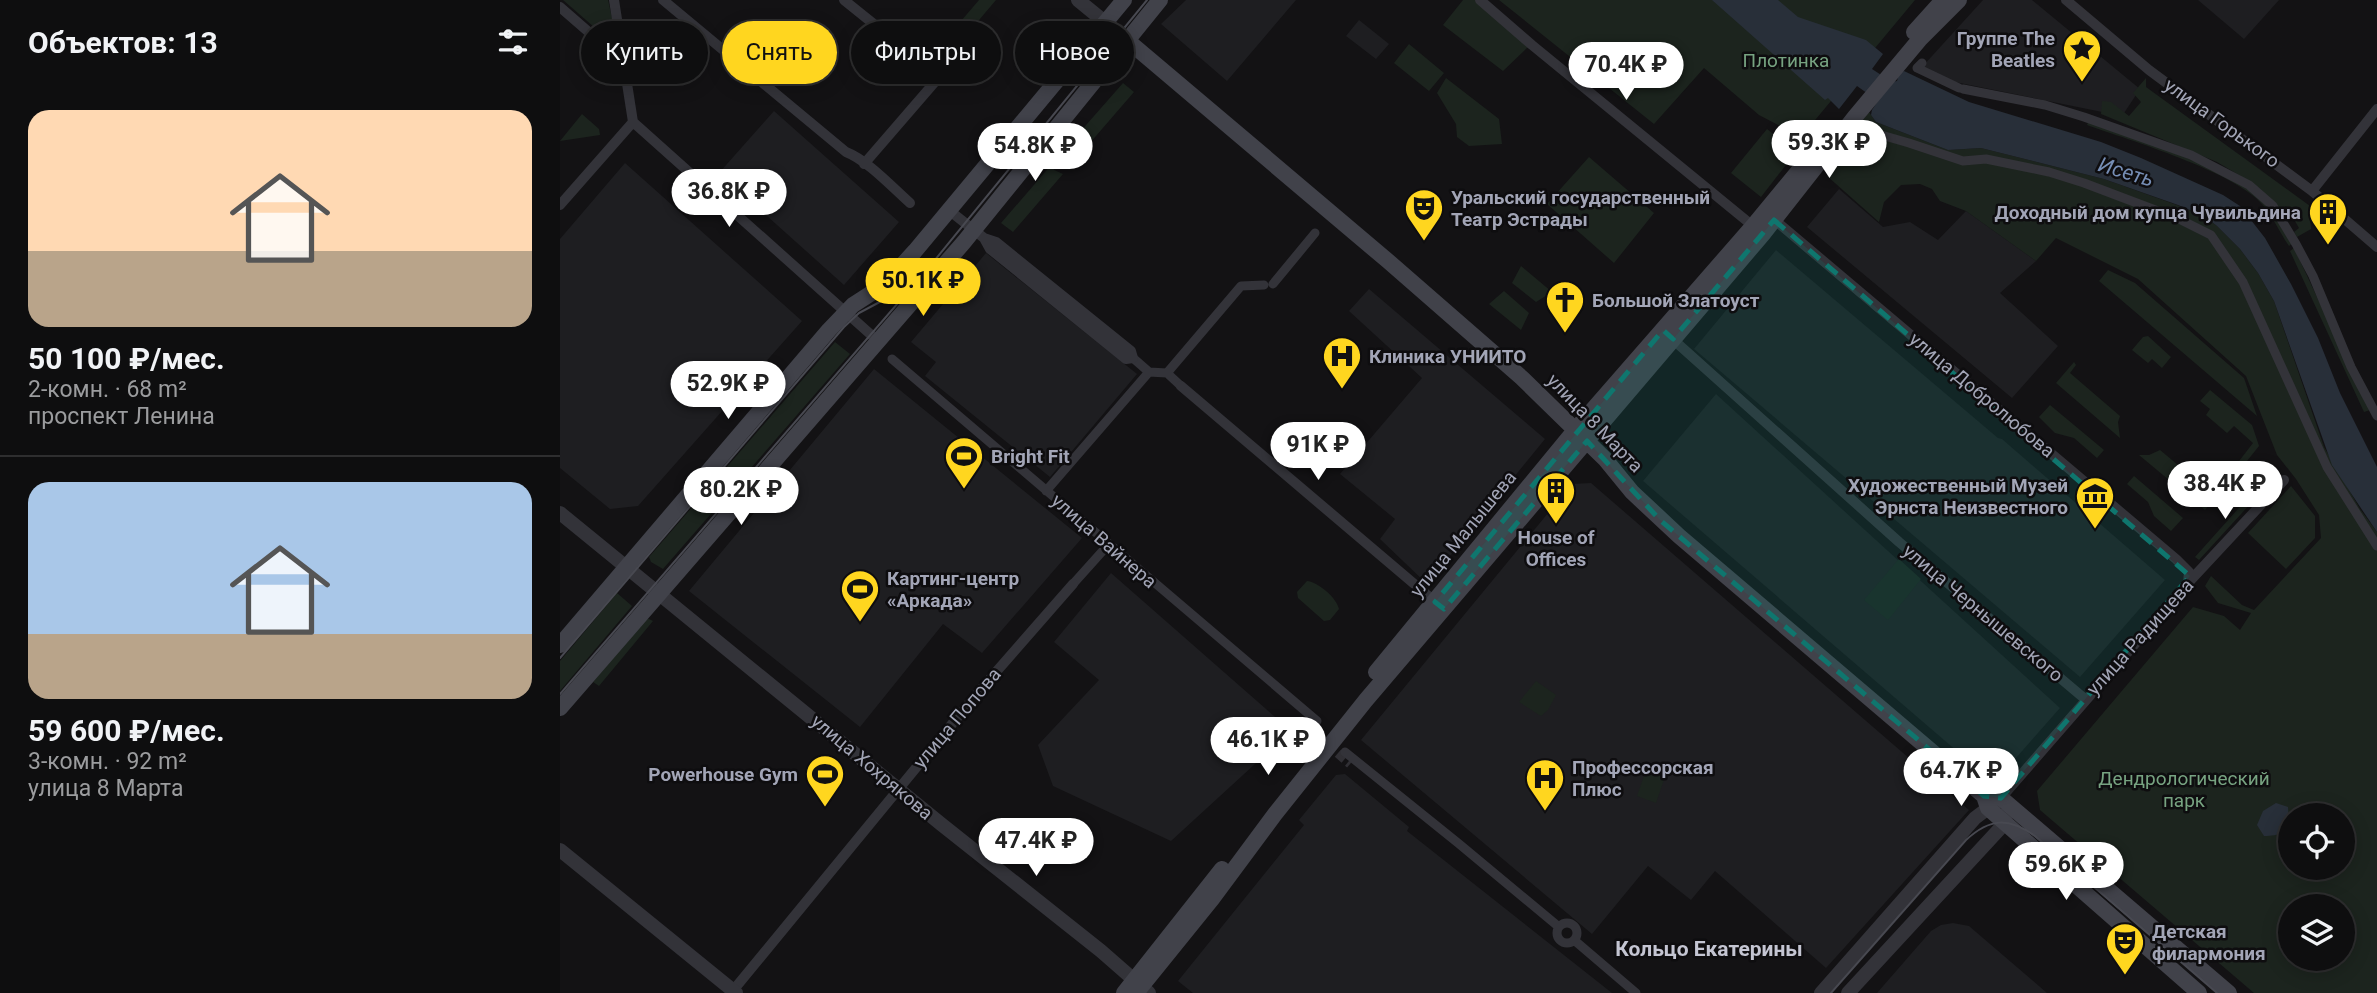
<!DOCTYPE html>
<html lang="ru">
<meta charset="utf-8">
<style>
:root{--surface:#0e0e0f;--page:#1c1c1d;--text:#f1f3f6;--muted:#9b9c9e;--line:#2e2e2f;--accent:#ffd61f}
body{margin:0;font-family:Roboto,sans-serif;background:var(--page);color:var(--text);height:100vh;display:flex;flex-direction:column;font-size:26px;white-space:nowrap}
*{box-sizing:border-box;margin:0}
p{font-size:23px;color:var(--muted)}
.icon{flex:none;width:38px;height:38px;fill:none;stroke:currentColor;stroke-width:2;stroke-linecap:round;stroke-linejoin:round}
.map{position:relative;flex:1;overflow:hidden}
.sheet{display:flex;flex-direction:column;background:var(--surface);width:560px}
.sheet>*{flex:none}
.hud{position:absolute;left:21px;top:21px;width:665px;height:63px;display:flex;gap:14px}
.tools{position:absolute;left:1718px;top:803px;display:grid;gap:14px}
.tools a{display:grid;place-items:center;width:77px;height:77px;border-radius:50%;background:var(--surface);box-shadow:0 4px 18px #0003,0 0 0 2px var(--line);font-size:35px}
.price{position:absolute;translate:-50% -60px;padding:0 16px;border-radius:24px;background:#fff;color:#222;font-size:23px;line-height:46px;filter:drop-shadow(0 2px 4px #0008)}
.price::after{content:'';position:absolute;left:50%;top:42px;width:21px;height:16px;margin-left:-10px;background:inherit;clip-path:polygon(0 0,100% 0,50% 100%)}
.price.selected{background:var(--accent);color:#111}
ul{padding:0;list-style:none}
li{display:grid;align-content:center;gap:14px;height:371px;padding:0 28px}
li+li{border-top:2px solid var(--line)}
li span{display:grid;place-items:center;height:217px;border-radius:21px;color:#555}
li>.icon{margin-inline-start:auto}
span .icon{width:126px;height:126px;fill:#fffc;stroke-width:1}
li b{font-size:30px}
h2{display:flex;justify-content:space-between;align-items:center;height:84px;padding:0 28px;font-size:30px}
.chip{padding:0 24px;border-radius:32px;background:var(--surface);box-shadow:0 4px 18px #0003,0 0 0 2px var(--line);font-size:24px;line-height:63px}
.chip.selected{background:var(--accent);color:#111}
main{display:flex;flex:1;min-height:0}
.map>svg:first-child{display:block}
.built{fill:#1e1e21}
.green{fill:#1c241e;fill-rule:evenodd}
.water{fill:#282f39}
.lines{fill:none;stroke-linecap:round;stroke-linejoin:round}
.pedestrian-tunnel{stroke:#302f34;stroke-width:9;stroke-dasharray:9 4.5;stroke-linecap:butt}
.pedestrian{stroke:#333339;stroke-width:9}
.minor{stroke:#333339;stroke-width:10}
.tertiary{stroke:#333339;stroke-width:14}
.secondary{stroke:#41424a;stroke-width:16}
.tram{stroke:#484951;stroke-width:2}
.marked{fill:#0f766e;fill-opacity:0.2;stroke:#0f766e;stroke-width:5;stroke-dasharray:14 9;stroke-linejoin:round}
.labels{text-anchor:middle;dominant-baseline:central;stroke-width:5;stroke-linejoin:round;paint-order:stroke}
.poi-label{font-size:19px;font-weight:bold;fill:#a2a5b6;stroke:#0e0d0f;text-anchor:start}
.park-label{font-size:19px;fill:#77a381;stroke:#0e0d0f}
.street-label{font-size:19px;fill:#a2a5b6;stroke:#0e0d0f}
.water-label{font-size:21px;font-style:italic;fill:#768eb5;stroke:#0e0d0f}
.neighbourhood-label{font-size:21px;font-weight:bold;fill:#c4c5d2;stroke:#0e0d0f}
</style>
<main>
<section class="sheet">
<h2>Объектов: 13<svg class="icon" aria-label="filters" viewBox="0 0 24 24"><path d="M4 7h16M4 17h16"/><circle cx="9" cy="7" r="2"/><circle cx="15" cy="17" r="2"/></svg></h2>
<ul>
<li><span style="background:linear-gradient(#ffd9b3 65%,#b9a48a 0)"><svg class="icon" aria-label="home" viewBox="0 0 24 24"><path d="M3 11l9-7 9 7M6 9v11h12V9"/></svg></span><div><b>50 100 ₽/мес.</b><p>2-комн. · 68 m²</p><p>проспект Ленина</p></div></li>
<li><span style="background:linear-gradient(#a9c7e8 70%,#b9a48a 0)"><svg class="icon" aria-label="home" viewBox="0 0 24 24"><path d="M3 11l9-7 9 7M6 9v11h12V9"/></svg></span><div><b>59 600 ₽/мес.</b><p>3-комн. · 92 m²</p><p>улица 8 Марта</p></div></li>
</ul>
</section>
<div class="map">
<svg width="1817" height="993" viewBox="0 0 1817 993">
<rect width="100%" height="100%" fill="#131214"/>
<path class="built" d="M626,0h110l-69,81 -66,-57z
M1423,0h49l108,89 -18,27 -172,-35 -28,-14z
M1638,0h81l-35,39z
M799,20l30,24 -13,15 -30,-23z
M214,111l125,111 -55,63 -125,-112z
M65,163l177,158 -164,185 -28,3 -50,-41v-229z
M1279,189l44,38 27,-5 28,18 28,-29 70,50 -36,32 58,53 -46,52 -205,-171z
M1216,250l222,188 4,1 163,141 -85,97 -386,-328z
M426,253l151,121 -87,103 -125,-101 11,-14 -25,-20z
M809,289l176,150 -118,145 -47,-45 15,-20 -55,-45 82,-96 -73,-67z
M314,369l208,169 -100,115 -39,-29 -83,103 -171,-136z
M1156,394l344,314 -66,75 -351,-302z
M1031,483l378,327 -143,158 -111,-97 -24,29 -43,-34 -56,68 -231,-194 211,-256z
M551,573l180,158 -120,110 -118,-55 -15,-41 61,-65 -45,-38z
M785,774l64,53 -2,4 205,162h-419l-15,-12 126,-156 -5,-5 37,-45z
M1393,923l16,3 78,67h-170l54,-62 10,-6z"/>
<path class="green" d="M3,0h45l6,27 -12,7z
M419,0h17l-55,65 -10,-9z
M903,0h13l52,47 -25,24 -60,-46z
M939,0h416l-114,137 -42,-22 -55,-47 -50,56z
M849,44l35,29 -15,18 -35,-28z
M886,78l53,41 3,25 -33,2 -12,-9 -1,-13 -19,-31z
M1586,78v9l175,127 -11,6 1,9 -14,8 -3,-5 5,-4 -13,-22 -6,3 -26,-25 -37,-22 -116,-48 1,-13 9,1 18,14 12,-14 -8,-9z
M563,83l11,9 -51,59 -3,-2v-5l-8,-3z
M1309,112l7,10 72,28 33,-2 123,31 73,26 27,11 13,10 23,23 18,24 16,28 50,146 36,62 17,23v461h-123l-214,-183 -3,-19 156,-184 31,9 16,14 11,-17 -33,-10 -13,-17 6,-10 31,29 12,5 67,-72 -2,-23 -23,-36 -19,-24 -31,-79 -108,-97 -82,-41 -20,23 -70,-50 -26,-10 -8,-12 -12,-5 -19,1 -17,17 -5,20 -52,-46 35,-42 -1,-12zM1731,816h52v52h-52zM1731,906h52v53h-52z
M22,114l17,15 1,6 -40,6z
M1529,120l98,38 61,27 19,18 27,39 -5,4c-9,-13 -16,-29 -26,-41 -27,-33 -134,-65 -176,-80z
M1207,129l29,23 -35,45 -30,-24z
M1029,157l65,56 -40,50 -67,-59z
M492,164l2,6 9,4 -50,58 -12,-9z
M1734,248l76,162 -6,2 -74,-161z
M961,266l31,26 -16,10 -24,-19z
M1548,270l27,13 109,95 13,38 -158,-135z
M944,291l25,22 -8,17 -32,-26z
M1588,336l23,21 -9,11 -10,-9 -4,4 -16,-13 11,-13z
M275,342l15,12 -187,215 -12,-7 -2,-5z
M1514,362l2,3 -6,8 50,43 -2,6 2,16 -64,-55z
M1650,390l42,35 7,21 -16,20 -7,-1 17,-22 -19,-17 -7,7 -21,-18 4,-6 -10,-8z
M1490,405l54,45 -7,8 -23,-20 -19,-5 -16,-16z
M1600,450l48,40 12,-13 5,5v5l-20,23 -66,-55h10z
M1711,472l3,6 -75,82 -4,-3z
M1574,476l49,42 -12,13 -17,-15 -6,-14 -21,-18z
M1731,486l24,30v22l-29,31 -38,-36z
M1339,559l22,20 -33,41 -24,-20z
M747,581c11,1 30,17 32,28l-9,11 -6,1 -26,-23 -1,-6z
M57,593l15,13 -72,85v-30z
M87,618l6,3 -54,65 -6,-4z
M976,681l20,14 -8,15 -7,6 -22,-14z
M1088,764l19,7 -11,32 -19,-7z"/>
<path class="water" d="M1152,0h66l20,17 68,23 17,14 -11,15 20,13 5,-1 2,-8 5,-2 65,31 132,40 40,16 82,37 17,11 25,32 26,46 27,54 22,55 37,74v65l-45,-67 -58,-164 -16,-28 -18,-24 -23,-23 -13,-10 -26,-11 -74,-26 -123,-31 -33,2 -72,-28 -5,-7 1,-5 6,-9 -21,-15 -18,23 -11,-11 -3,2z
M1716,803l12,4c2,24 -1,28 -24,29l-7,-11 6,-14z"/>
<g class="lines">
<path class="pedestrian-tunnel" d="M747,727l43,37"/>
<path class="pedestrian" d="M1362,63l-5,5 42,20
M1403,89l82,16 39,12 107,38 58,30 24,21 23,38 17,32 38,91 26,49
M1297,128l52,15 54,18 23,-2 63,13 35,11 95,36 32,16 32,47 84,185 50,79
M713,284l42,-51
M573,358l16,14 18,1 14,13
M332,359l425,362
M607,373l74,-87 23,-1
M486,491l103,-119
M513,584l35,-39
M785,752l113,91 101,84
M997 933a10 10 0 1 1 20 0a10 10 0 1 1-20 0Z
M1014,940l62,53"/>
<path class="minor" d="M103,0l183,152c21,8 46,35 64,51
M284,0l77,62 13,21 -70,81
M920,0l52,45 221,181
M1506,0l83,70 163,121 65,56
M0,7l39,34 22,6
M73,122l245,219
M1752,191l65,-82
M0,205l73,-83 -19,-122
M390,211l34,27 6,11 136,110 7,-1 -2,-7 -135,-109 -12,-4
M1210,216l406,343 13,13 -1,11
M1108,335l231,207 186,157
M621,386l258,219
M1441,798l187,-215 96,-103
M171,993l244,-297 98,-112"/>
<path class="tertiary" d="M518,0l50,41
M0,513l381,311 160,127 48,42
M0,850l176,143
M1261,993l154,-175 20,-15
M1288,993l157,-170 1,-9"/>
<path class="secondary" d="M1354,32l29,-32
M568,41l260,220 134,117 83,81 27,33 47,44 305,260 17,2 228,195
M0,645l269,-315 24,-25 31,-20 31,-34 209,-251
M816,672l199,-242 178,-204 66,-80
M0,708l404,-466 196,-242
M1424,796l4,12 211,185
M564,993l98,-124
M576,993l76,-94 63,-85 91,-114 397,-466 91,-116 66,-79 39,-39"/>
<path class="tram" d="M0,658l284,-331 15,-14 32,-17 14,-12
M0,694l370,-428 217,-266
M1271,993l135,-153c24,-22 42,-23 69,-4l182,157"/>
</g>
<path class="marked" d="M1214,220l416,356 -189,222 -17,-2 -324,-276 -73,-79 -143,168 -9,-7 228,-272 10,9z"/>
<defs>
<g id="sight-pin" transform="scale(2.0125)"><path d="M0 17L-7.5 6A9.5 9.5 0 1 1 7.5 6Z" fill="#ffd61f" stroke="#0e0d0f"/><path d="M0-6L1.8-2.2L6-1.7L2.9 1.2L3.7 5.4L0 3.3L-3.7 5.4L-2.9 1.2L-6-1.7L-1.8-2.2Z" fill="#111"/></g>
<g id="theatre-pin" transform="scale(2.0125)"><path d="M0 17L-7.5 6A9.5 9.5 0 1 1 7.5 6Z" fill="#ffd61f" stroke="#0e0d0f"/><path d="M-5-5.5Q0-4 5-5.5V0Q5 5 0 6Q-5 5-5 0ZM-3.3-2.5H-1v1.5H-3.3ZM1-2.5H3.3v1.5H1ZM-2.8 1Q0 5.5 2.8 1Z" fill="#111"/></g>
<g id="building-pin" transform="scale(2.0125)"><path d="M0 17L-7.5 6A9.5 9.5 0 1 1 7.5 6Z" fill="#ffd61f" stroke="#0e0d0f"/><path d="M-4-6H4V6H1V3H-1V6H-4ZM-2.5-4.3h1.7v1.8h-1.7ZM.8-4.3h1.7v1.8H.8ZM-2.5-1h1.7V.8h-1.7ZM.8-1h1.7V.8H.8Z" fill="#111"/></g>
<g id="church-pin" transform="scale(2.0125)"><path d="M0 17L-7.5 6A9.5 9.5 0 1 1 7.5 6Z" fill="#ffd61f" stroke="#0e0d0f"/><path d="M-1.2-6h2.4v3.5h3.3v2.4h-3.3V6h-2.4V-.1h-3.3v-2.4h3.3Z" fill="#111"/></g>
<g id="hospital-pin" transform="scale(2.0125)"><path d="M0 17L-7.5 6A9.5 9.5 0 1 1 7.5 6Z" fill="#ffd61f" stroke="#0e0d0f"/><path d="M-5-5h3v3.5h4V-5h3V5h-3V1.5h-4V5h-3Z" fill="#111"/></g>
<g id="stadium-pin" transform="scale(2.0125)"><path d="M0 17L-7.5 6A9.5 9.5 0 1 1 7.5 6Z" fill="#ffd61f" stroke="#0e0d0f"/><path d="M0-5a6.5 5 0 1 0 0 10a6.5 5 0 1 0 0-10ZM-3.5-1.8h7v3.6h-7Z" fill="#111"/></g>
<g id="museum-pin" transform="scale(2.0125)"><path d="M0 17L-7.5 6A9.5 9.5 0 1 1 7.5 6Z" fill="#ffd61f" stroke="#0e0d0f"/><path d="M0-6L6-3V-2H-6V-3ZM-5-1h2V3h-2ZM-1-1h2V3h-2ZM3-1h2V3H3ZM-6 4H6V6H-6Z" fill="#111"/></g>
</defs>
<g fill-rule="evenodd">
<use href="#sight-pin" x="1522" y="49"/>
<use href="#theatre-pin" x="864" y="208"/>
<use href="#building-pin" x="1768" y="212"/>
<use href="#church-pin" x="1005" y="300"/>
<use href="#hospital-pin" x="782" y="356"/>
<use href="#stadium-pin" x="404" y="456"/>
<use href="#building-pin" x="996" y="491"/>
<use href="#museum-pin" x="1535" y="496"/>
<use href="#stadium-pin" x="300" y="589"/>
<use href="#stadium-pin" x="265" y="774"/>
<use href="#hospital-pin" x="985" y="778"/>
<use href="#theatre-pin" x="1565" y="942"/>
</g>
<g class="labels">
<g class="poi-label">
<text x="1495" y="38" text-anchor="end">Группе The<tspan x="1495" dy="22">Beatles</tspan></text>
<text x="891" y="197">Уральский государственный<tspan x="891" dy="22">Театр Эстрады</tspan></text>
<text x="1741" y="212" text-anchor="end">Доходный дом купца Чувильдина</text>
<text x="1032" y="300">Большой Златоуст</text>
<text x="809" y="356">Клиника УНИИТО</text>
<text x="431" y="456">Bright Fit</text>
<text x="1508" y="485" text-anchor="end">Художественный Музей<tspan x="1508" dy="22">Эрнста Неизвестного</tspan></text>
<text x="996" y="537" text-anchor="middle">House of<tspan x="996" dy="22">Offices</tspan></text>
<text x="327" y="578">Картинг-центр<tspan x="327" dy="22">«Аркада»</tspan></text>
<text x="1012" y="767">Профессорская<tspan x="1012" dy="22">Плюс</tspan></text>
<text x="238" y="774" text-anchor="end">Powerhouse Gym</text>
<text x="1592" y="931">Детская<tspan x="1592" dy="22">филармония</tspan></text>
</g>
<g class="park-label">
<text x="1226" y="60">Плотинка</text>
<text x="1624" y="778">Дендрологический<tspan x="1624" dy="22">парк</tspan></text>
</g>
<g class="street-label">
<text transform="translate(1662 123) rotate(36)">улица Горького</text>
<text transform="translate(1422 395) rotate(40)">улица Добролюбова</text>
<text transform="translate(1035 423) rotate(46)">улица 8 Марта</text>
<text transform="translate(903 534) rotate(-51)">улица Малышева</text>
<text transform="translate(544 541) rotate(41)">улица Вайнера</text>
<text transform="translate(1423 613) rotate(40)">улица Чернышевского</text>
<text transform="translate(1580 637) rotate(-48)">улица Радищева</text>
<text transform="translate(397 718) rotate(-50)">улица Попова</text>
<text transform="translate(312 767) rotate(40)">улица Хохрякова</text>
</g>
<g class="water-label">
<text transform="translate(1566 172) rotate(17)">Исеть</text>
</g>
<g class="neighbourhood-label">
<text x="1149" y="949">Кольцо Екатерины</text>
</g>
</g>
</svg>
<div class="tools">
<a><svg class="icon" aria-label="locate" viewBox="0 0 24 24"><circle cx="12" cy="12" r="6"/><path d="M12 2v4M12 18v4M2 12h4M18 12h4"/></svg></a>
<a><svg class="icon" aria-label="layers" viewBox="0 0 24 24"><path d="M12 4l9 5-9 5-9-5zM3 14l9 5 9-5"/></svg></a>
</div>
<b class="price" style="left:1066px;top:102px">70.4K ₽</b>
<b class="price" style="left:1269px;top:180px">59.3K ₽</b>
<b class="price" style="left:475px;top:183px">54.8K ₽</b>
<b class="price" style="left:169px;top:229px">36.8K ₽</b>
<b class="price selected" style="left:363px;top:318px">50.1K ₽</b>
<b class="price" style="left:168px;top:421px">52.9K ₽</b>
<b class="price" style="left:758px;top:482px">91K ₽</b>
<b class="price" style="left:1665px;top:521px">38.4K ₽</b>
<b class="price" style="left:181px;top:527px">80.2K ₽</b>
<b class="price" style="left:708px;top:777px">46.1K ₽</b>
<b class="price" style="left:1401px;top:808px">64.7K ₽</b>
<b class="price" style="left:476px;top:878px">47.4K ₽</b>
<b class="price" style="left:1506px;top:902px">59.6K ₽</b>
<div class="hud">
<a class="chip">Купить</a>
<a class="chip selected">Снять</a>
<a class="chip">Фильтры</a>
<a class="chip">Новое</a>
</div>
</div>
</main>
